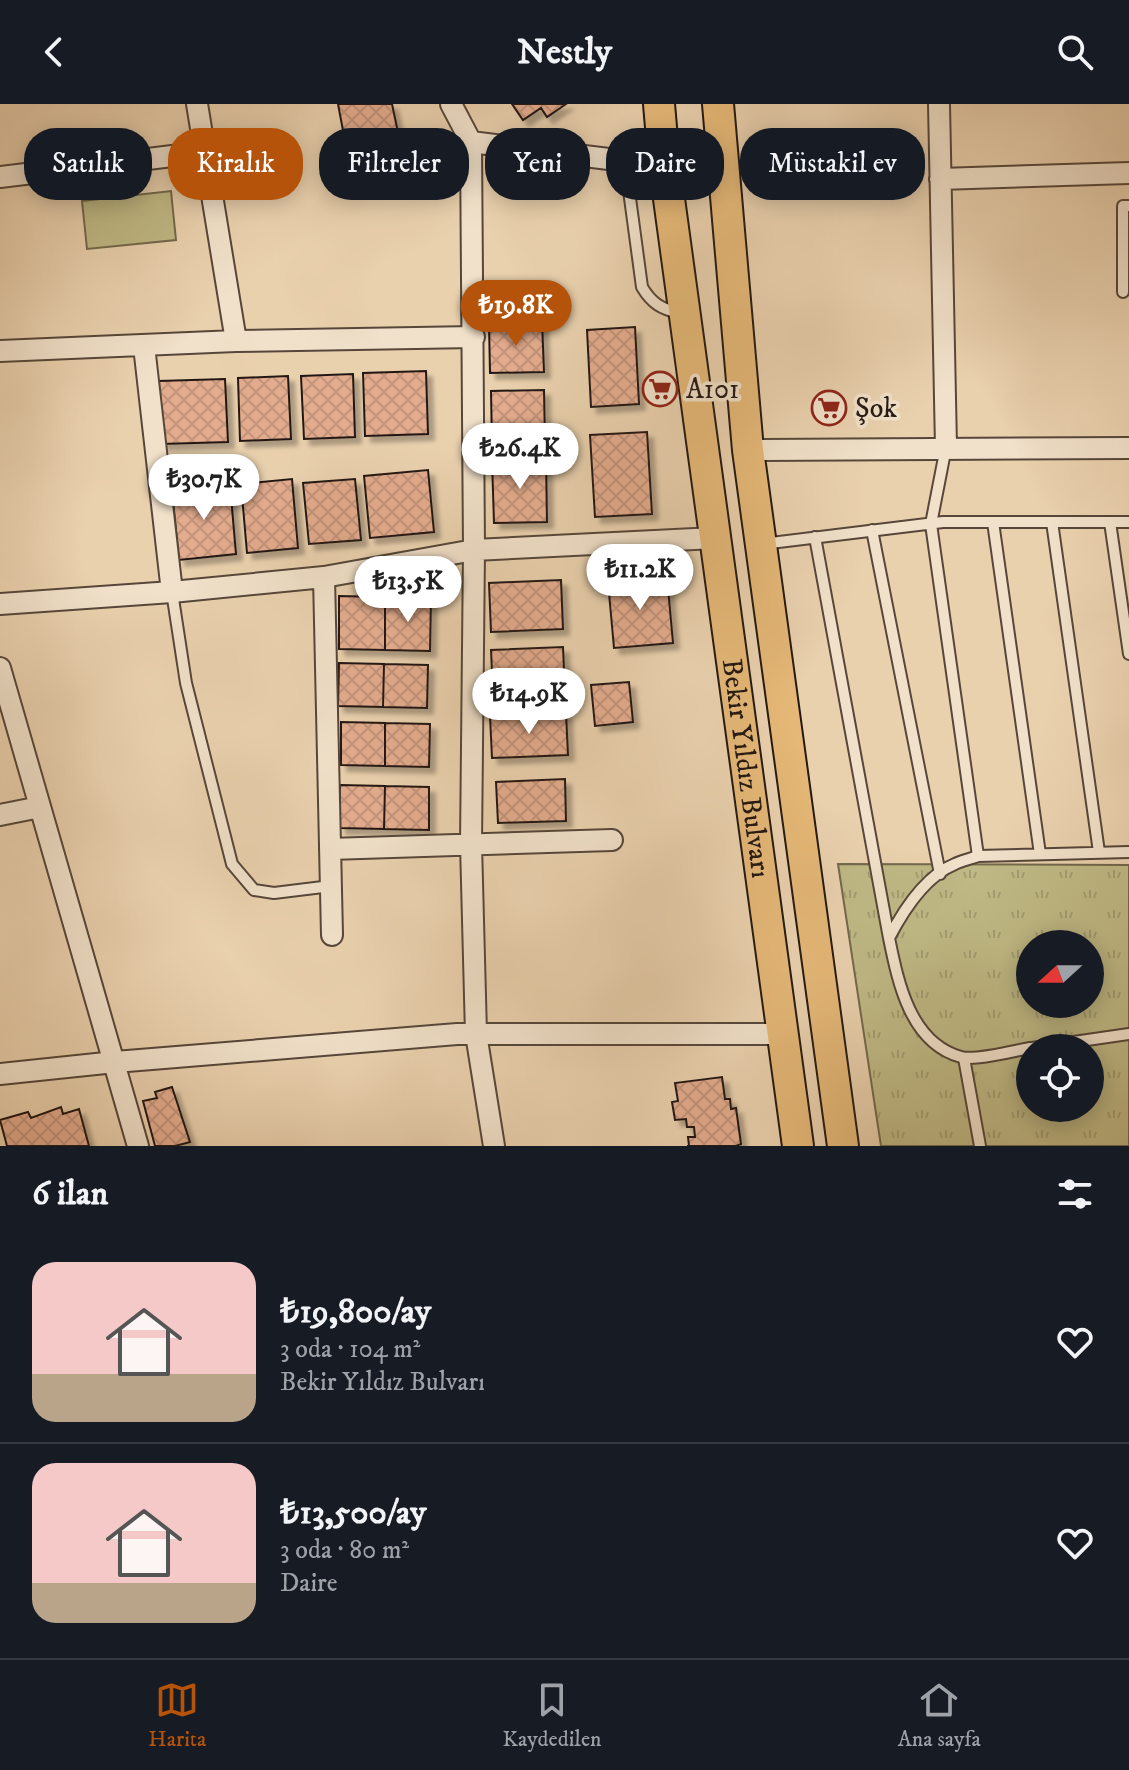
<!DOCTYPE html>
<html lang="tr">
<meta charset="utf-8">
<style>
:root{--surface:#171b24;--page:#242831;--text:#f1f3f6;--muted:#9ea1a6;--line:#363941;--accent:#b45309}
body{margin:0;font-family:"IM FELL DW Pica",serif;background:var(--page);color:var(--text);height:100vh;display:flex;flex-direction:column;font-size:30px;white-space:nowrap}
*{box-sizing:border-box;margin:0}
p{font-size:26px;color:var(--muted)}
.icon{flex:none;width:44px;height:44px;fill:none;stroke:currentColor;stroke-width:2;stroke-linecap:round;stroke-linejoin:round}
.map{position:relative;height:1042px;overflow:hidden}
.drawer{display:flex;flex-direction:column;background:var(--surface);flex:1}
.drawer>*{flex:none}
.banner{position:absolute;left:24px;top:24px;width:1082px;height:72px;display:flex;gap:16px}
.needle{width:52px;rotate:249deg}
.buttons{position:absolute;left:1016px;top:826px;display:grid;gap:16px}
.buttons a{display:grid;place-items:center;width:88px;height:88px;border-radius:50%;background:var(--surface);box-shadow:0 4px 20px #0003;font-size:40px}
.price{position:absolute;translate:-50% -68px;padding:0 18px;border-radius:28px;background:#fff;color:#222;font-size:26px;line-height:52px;filter:drop-shadow(0 2px 4px #0008)}
.price::after{content:'';position:absolute;left:50%;top:48px;width:24px;height:18px;margin-left:-12px;background:inherit;clip-path:polygon(0 0,100% 0,50% 100%)}
.price.current{background:var(--accent);color:#fff}
ul{padding:0;list-style:none}
li{display:flex;align-items:center;gap:24px;height:200px;padding:0 32px}
li+li{border-top:2px solid var(--line)}
li span{display:grid;place-items:center;flex:none;width:224px;height:160px;border-radius:24px;color:#555}
li>.icon{margin-inline-start:auto}
span .icon{width:96px;height:96px;fill:#fffc;stroke-width:1}
li b{font-size:34px}
h2{display:flex;justify-content:space-between;align-items:center;height:96px;padding:0 32px;font-size:34px}
.tag{padding:0 28px;border-radius:32px;background:var(--surface);box-shadow:0 4px 20px #0003;font-size:28px;line-height:72px}
.tag.current{background:var(--accent);color:#fff}
header{display:flex;justify-content:space-between;align-items:center;height:104px;padding:0 32px;background:var(--surface);font-size:36px;font-weight:700}
.menu{display:flex;justify-content:space-around;align-items:center;height:112px;border-top:2px solid var(--line);background:var(--surface);font-size:22px;color:var(--muted)}
.menu a{display:grid;justify-items:center;gap:4px}
.menu .current{color:var(--accent)}
.map>svg:first-child{display:block}
.grass{fill:#bfb985;stroke:#72694c;stroke-width:2}
.park{fill:url(#park-tufts);stroke:#72694c;stroke-width:2;fill-rule:evenodd}
.building{fill:url(#building-cross-hatch);stroke:#241913;stroke-width:2;filter:url(#shadow)}
.lines{fill:none;stroke-linecap:round;stroke-linejoin:round}
.service-casing{stroke:#56473a;stroke-width:14}
.minor-casing{stroke:#56473a;stroke-width:24}
.primary-casing{stroke:#241913;stroke-width:34}
.service{stroke:#f1e1ca;stroke-width:10}
.minor{stroke:#f1e1ca;stroke-width:20}
.primary{stroke:#e5b877;stroke-width:30}
.labels{text-anchor:middle;dominant-baseline:central;stroke-width:7;stroke-linejoin:round;paint-order:stroke}
.poi-label{font-size:28px;fill:#241913;stroke:#f1e1ca;text-anchor:start}
.street-label{font-size:28px;fill:#241913;stroke:#f1e1ca}
</style>
<header><svg class="icon" aria-label="back" viewBox="0 0 24 24"><path d="M15 5l-7 7 7 7"/></svg>Nestly<svg class="icon" aria-label="search" viewBox="0 0 24 24"><circle cx="10" cy="10" r="6"/><path d="M15 15l6 6"/></svg></header>
<div class="map">
<svg width="1129" height="1042" viewBox="0 0 1129 1042">
<defs>
<pattern id="park-tufts" width="24" height="20" patternUnits="userSpaceOnUse" patternTransform="scale(2)"><rect width="24" height="20" fill="#bfb985"/><path d="M3 7l-1-3M5 7V3M7 7l1-3M15 17l-1-3M17 17v-4M19 17l1-3" fill="none" stroke="#a49e72"/></pattern>
<pattern id="building-cross-hatch" width="8" height="8" patternUnits="userSpaceOnUse" patternTransform="scale(2)"><rect width="8" height="8" fill="#e3ac8e"/><path d="M0 0l8 8M0 8l8-8" fill="none" stroke="#c3937a"/></pattern>
<filter id="shadow"><feDropShadow dx="6" dy="6" stdDeviation="2" flood-color="#0004"/></filter>
</defs>
<rect width="100%" height="100%" fill="#ead1ae"/>
<filter id="stains"><feTurbulence type="fractalNoise" baseFrequency=".0025" numOctaves="4"/><feColorMatrix values="0 0 0 0 .2 0 0 0 0 .09 0 0 0 0 .02 0 0 0 .5 -.17"/></filter>
<radialGradient id="worn" r=".72"><stop offset=".6" stop-color="#630" stop-opacity="0"/><stop offset="1" stop-color="#630" stop-opacity=".3"/></radialGradient>
<path class="grass" d="M171,87l5,49 -89,9 -5,-48z"/>
<path class="park" d="M838,760l291,1v281h-248zM1030,840h60v60h-60zM1030,944h60v60h-60z"/>
<path class="building" d="M338,0h54l9,43 -53,10z
M512,0h54l-19,13 -6,-9 -18,12z
M542,218l2,50 -54,1 -1,-50z
M635,223l4,77 -48,3 -4,-77z
M426,267l2,63 -63,2 -2,-63z
M353,270l2,63 -51,2 -3,-63z
M288,272l3,63 -51,2 -2,-63z
M225,275l3,63 -67,2 -2,-63z
M544,286l1,55 -53,1 -1,-55z
M647,328l5,82 -57,3 -5,-82z
M546,355l1,63 -53,1 -2,-63z
M428,366l6,62 -64,6 -6,-62z
M292,375l6,69 -51,5 -6,-69z
M355,375l6,61 -52,4 -6,-61z
M230,381l6,69 -57,6 -7,-69z
M667,473l6,66 -59,5 -6,-66z
M561,476l2,49 -72,3 -2,-49z
M339,492l46,1v53l-46,-1z
M385,493h46l-1,54 -45,-1z
M563,543l2,46 -72,3 -2,-46z
M339,559l45,1 -1,43 -45,-1z
M384,560l44,1 -1,43 -44,-1z
M629,578l4,40 -38,4 -4,-41z
M566,609l2,42 -76,3 -2,-42z
M341,618l44,1v43l-44,-1z
M385,619l45,1 -1,43 -44,-1z
M565,675l1,42 -68,2 -2,-41z
M340,681l45,1 -1,43 -44,-1z
M385,682l44,1v43l-45,-1z
M722,973l3,22h5l1,10 5,-1 5,36 -5,2h-49h2l-1,-9h7l-1,-10h-7l-1,-8 -11,1 -3,-18 6,-1 -3,-18z
M172,983l18,55 -15,4h-20l-12,-45 14,-3 -2,-6z
M61,1003l2,7 16,-5 10,37h-82l-7,-26 28,-8 3,6z"/>
<g class="lines">
<g class="service-casing">
<path id="service" d="M625,57l17,126c10,17 20,22 37,26
M1123,188v-86h6
M946,343l-15,77 47,332
M993,418l47,332
M1052,418l47,330
M1110,418l19,132
M872,426l68,344
M815,433l74,401c9,44 21,105 72,119 15,4 52,-6 69,-9
M762,440l181,-22h186
M172,488l14,91 46,181 22,26 20,3 57,-7
M889,834c14,-27 36,-62 66,-74 5,-3 15,-5 23,-8l151,-4
M1032,944l97,-14
M964,954l16,88"/>
</g>
<g class="minor-casing">
<path id="minor" d="M197,0l39,237
M451,0l20,38 3,408 -3,294 5,190 18,112
M939,0l7,343
M471,38l154,19 39,1
M0,73l205,-25
M940,75l189,-6
M144,242l28,246
M0,247l236,-10 238,-4
M748,346l381,-2
M324,473l8,358
M0,500l172,-12 152,-15 150,-27 241,-12
M0,564l138,478
M0,711l40,-8
M330,745l282,-9
M0,970l115,-12 342,-28h326"/>
</g>
<g class="primary-casing">
<g id="primary">
<path id="s1" d="M659,0l5,58 134,984"/>
<path d="M718,0l30,346 95,696"/>
</g>
</g>
<use href="#service" class="service"/>
<use href="#minor" class="minor"/>
<use href="#primary" class="primary"/>
</g>
<defs>
<g id="supermarket-ring" transform="scale(1.8)"><circle r="9.5" fill="#f1e1ca" stroke="#8f2418" stroke-width="1.5"/><path d="M-6-5.5h2.5l.6 2H6L4.5 2H-2.5L-4.4-4H-6ZM-1.5 3.2a1.3 1.3 0 1 0 .1 0ZM3 3.2a1.3 1.3 0 1 0 .1 0Z" fill="#8f2418"/></g>
</defs>
<g fill-rule="evenodd">
<use href="#supermarket-ring" x="660" y="285"/>
<use href="#supermarket-ring" x="829" y="304"/>
</g>
<g class="labels">
<g class="poi-label">
<text x="686" y="285">A101</text>
<text x="855" y="304">Şok</text>
</g>
<g class="street-label">
<text stroke="none"><textPath href="#s1" startOffset="670">Bekir Yıldız Bulvarı</textPath></text>
</g>
</g>
<rect width="100%" height="100%" filter="url(#stains)"/>
<rect width="100%" height="100%" fill="url(#worn)"/>
</svg>
<div class="buttons">
<a><svg class="needle" viewBox="-14 -14 28 28"><path d="M0-13l5 13h-10z" fill="#e53935"/><path d="M0 13l5-13h-10z" fill="#9ea1a6"/></svg></a>
<a><svg class="icon" aria-label="locate" viewBox="0 0 24 24"><circle cx="12" cy="12" r="6"/><path d="M12 2v4M12 18v4M2 12h4M18 12h4"/></svg></a>
</div>
<b class="price current" style="left:516px;top:244px">₺19.8K</b>
<b class="price" style="left:520px;top:387px">₺26.4K</b>
<b class="price" style="left:204px;top:418px">₺30.7K</b>
<b class="price" style="left:640px;top:508px">₺11.2K</b>
<b class="price" style="left:408px;top:520px">₺13.5K</b>
<b class="price" style="left:529px;top:632px">₺14.9K</b>
<div class="banner">
<a class="tag">Satılık</a>
<a class="tag current">Kiralık</a>
<a class="tag">Filtreler</a>
<a class="tag">Yeni</a>
<a class="tag">Daire</a>
<a class="tag">Müstakil ev</a>
</div>
</div>
<section class="drawer">
<h2>6 ilan<svg class="icon" aria-label="filters" viewBox="0 0 24 24"><path d="M4 7h16M4 17h16"/><circle cx="9" cy="7" r="2"/><circle cx="15" cy="17" r="2"/></svg></h2>
<ul>
<li><span style="background:linear-gradient(#f6c9c9 70%,#b9a48a 0)"><svg class="icon" aria-label="home" viewBox="0 0 24 24"><path d="M3 11l9-7 9 7M6 9v11h12V9"/></svg></span><div><b>₺19,800/ay</b><p>3 oda · 104 m²</p><p>Bekir Yıldız Bulvarı</p></div><svg class="icon" aria-label="heart" viewBox="0 0 24 24"><path d="M12 20l-8-8c-3-5 5-10 8-4 3-6 11-1 8 4z"/></svg></li>
<li><span style="background:linear-gradient(#f6c9c9 75%,#b9a48a 0)"><svg class="icon" aria-label="home" viewBox="0 0 24 24"><path d="M3 11l9-7 9 7M6 9v11h12V9"/></svg></span><div><b>₺13,500/ay</b><p>3 oda · 80 m²</p><p>Daire</p></div><svg class="icon" aria-label="heart" viewBox="0 0 24 24"><path d="M12 20l-8-8c-3-5 5-10 8-4 3-6 11-1 8 4z"/></svg></li>
</ul>
</section>
<nav class="menu">
<a class="current"><svg class="icon" aria-label="map" viewBox="0 0 24 24"><path d="M3 6l6-2 6 2 6-2v14l-6 2-6-2-6 2zM9 4v14M15 6v14"/></svg>Harita</a>
<a><svg class="icon" aria-label="saved" viewBox="0 0 24 24"><path d="M7 4h10v16l-5-4-5 4z"/></svg>Kaydedilen</a>
<a><svg class="icon" aria-label="home" viewBox="0 0 24 24"><path d="M3 11l9-7 9 7M6 9v11h12V9"/></svg>Ana sayfa</a>
</nav>
